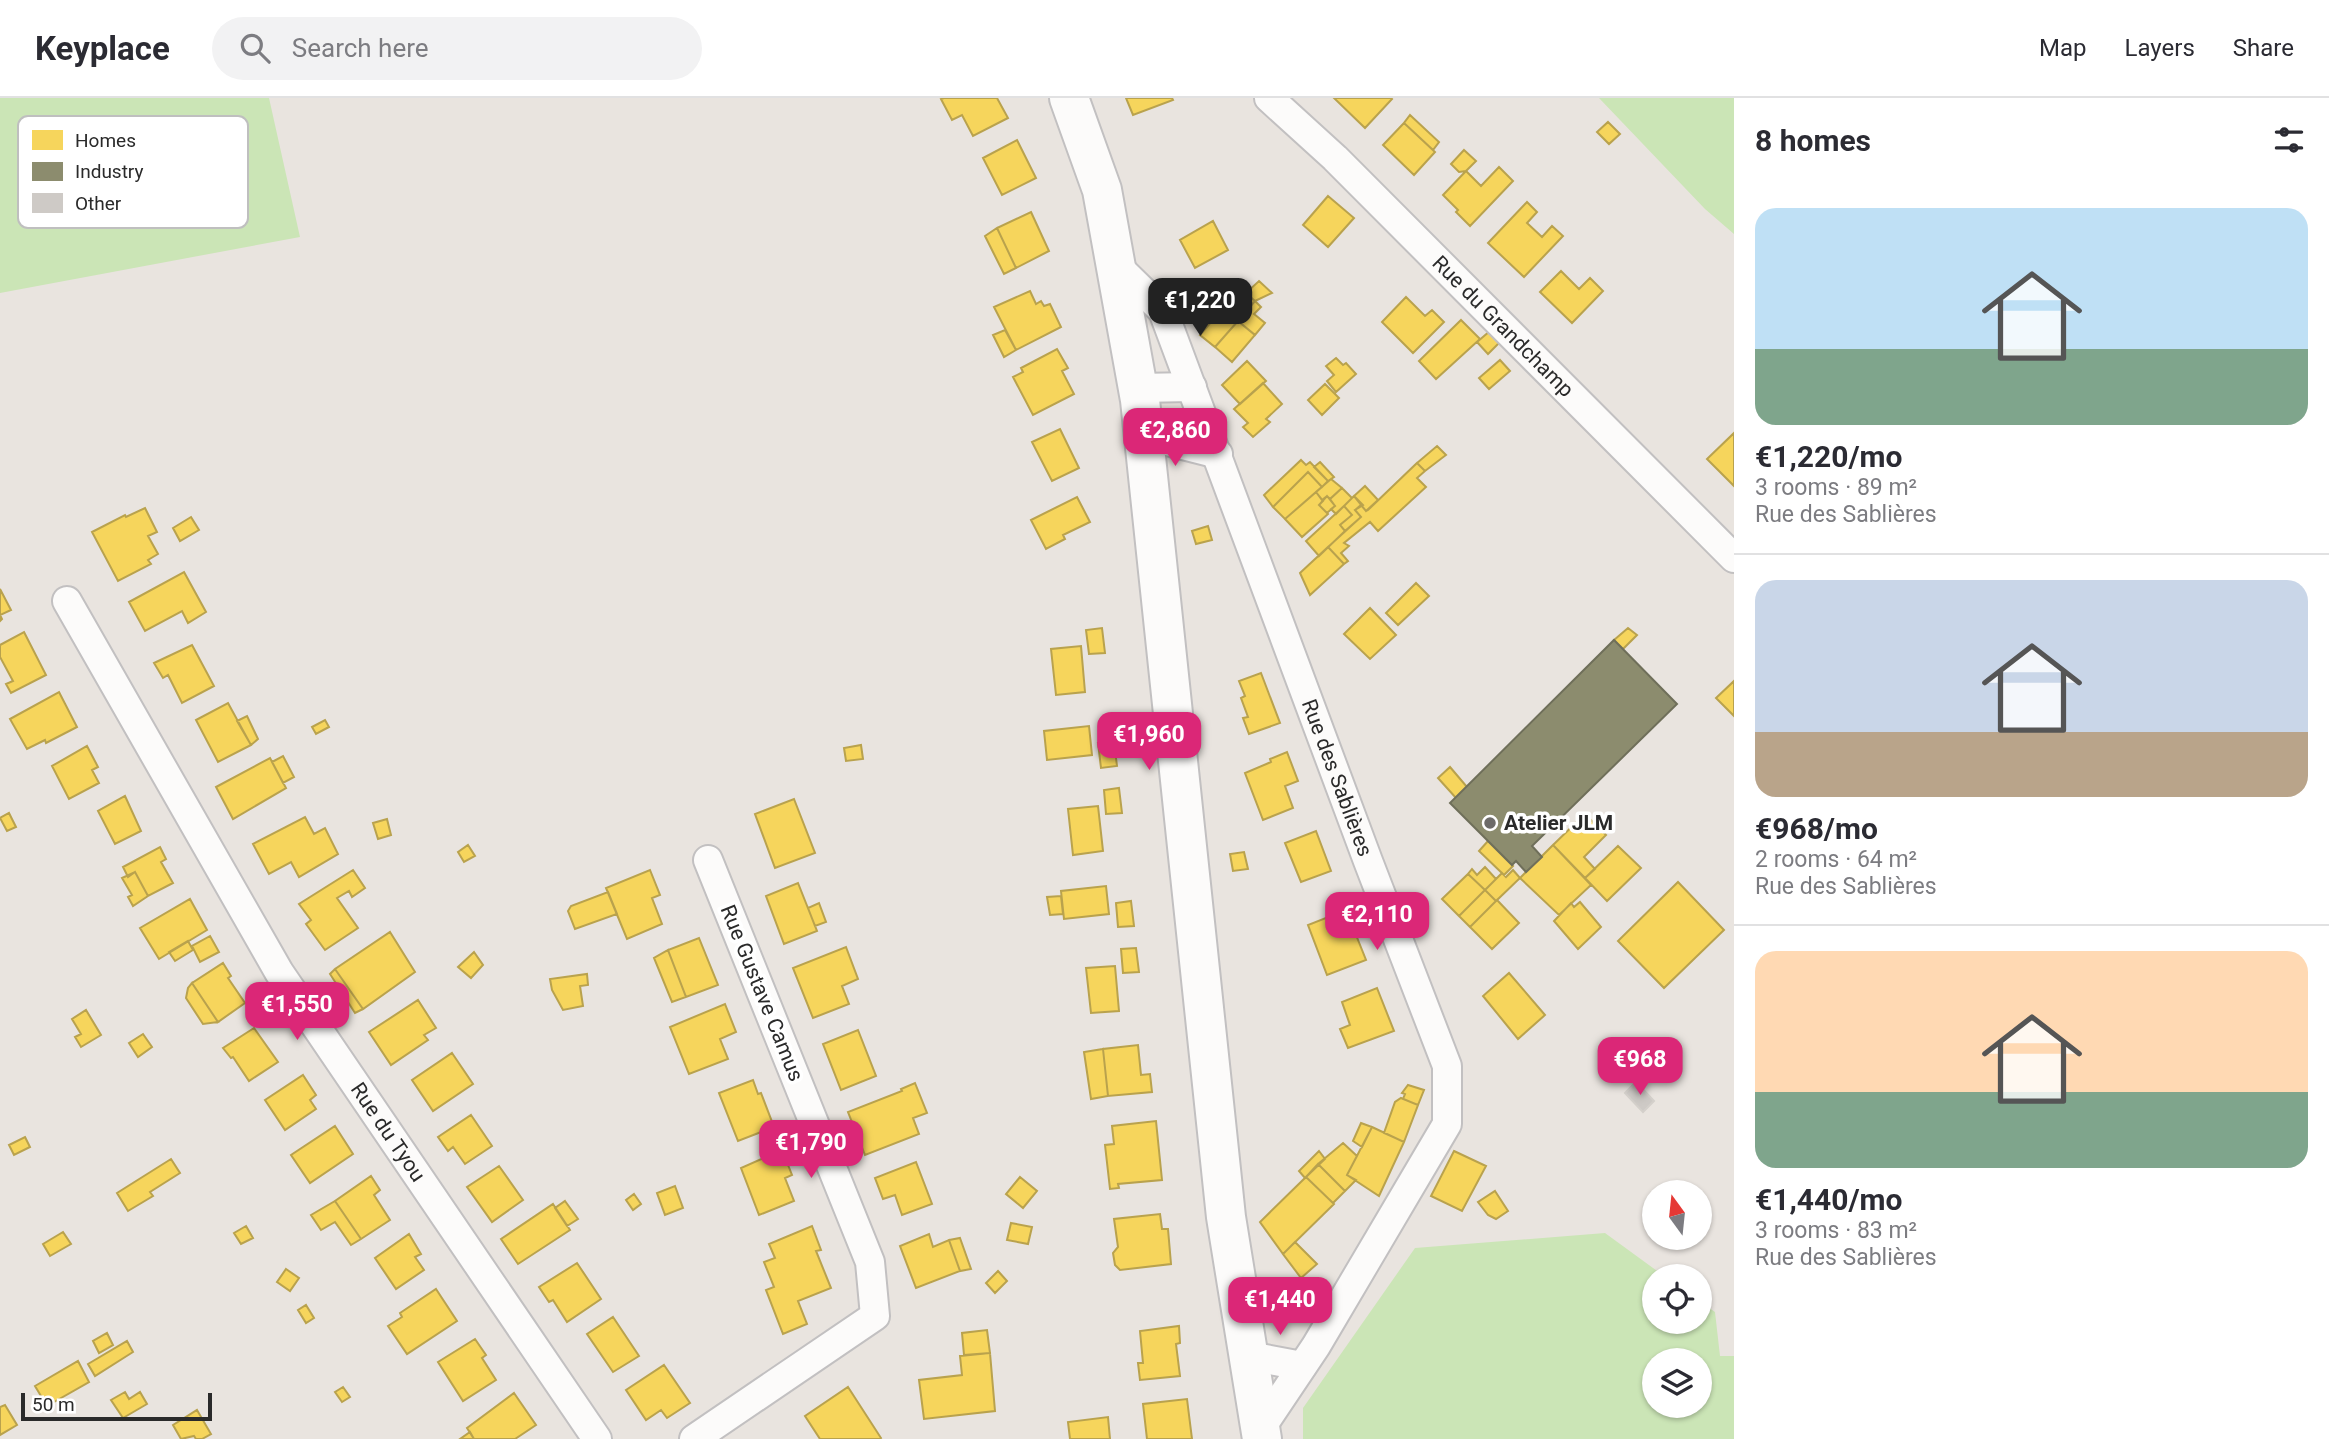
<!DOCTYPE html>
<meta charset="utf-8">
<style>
:root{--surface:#fff;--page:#f2f2f3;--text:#2b2b33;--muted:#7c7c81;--line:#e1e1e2;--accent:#db2777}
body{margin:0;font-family:Roboto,sans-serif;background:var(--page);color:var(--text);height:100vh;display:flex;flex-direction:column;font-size:26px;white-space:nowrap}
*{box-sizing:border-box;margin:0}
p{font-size:23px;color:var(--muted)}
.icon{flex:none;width:38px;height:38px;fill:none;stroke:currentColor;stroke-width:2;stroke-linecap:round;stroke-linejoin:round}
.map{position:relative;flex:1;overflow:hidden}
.drawer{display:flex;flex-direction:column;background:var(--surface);width:595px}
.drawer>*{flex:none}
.needle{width:46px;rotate:345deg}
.controls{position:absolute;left:1642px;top:1082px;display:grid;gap:14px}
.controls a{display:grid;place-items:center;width:70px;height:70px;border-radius:50%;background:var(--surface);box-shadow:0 2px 5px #0004;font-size:35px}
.scale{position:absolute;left:21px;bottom:18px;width:191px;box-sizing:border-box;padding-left:7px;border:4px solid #2a2a2a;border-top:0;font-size:19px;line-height:24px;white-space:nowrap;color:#2a2a2a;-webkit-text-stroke:5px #fff;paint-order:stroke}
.price{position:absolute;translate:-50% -60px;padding:0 16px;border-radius:14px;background:var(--accent);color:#fff;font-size:23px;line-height:46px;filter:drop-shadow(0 2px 4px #0008)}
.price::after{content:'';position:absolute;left:50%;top:42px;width:21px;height:16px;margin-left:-10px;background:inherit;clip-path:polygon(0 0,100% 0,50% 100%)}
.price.on{background:#222;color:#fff}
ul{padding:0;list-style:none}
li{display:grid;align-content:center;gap:14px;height:371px;padding:0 21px}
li+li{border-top:2px solid var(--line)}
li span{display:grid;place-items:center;height:217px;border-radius:21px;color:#555}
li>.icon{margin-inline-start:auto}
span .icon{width:126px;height:126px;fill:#fffc;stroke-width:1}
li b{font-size:30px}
h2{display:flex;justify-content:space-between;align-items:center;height:84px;padding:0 21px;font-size:30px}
header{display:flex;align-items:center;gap:42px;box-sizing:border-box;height:98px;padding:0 35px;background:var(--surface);border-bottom:2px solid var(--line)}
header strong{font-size:33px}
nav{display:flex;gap:38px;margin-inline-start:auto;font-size:24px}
.search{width:490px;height:63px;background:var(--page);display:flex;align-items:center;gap:18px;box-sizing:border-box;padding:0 24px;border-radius:38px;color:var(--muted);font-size:26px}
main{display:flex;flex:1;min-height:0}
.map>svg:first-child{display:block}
.green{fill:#cbe5b6;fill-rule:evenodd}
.homes{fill:#f6d55c;stroke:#b9a24d;stroke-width:2}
.industry{fill:#8c8c6e;stroke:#6f6f5a;stroke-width:2}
.building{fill:#cecac6;stroke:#d4d0cb;stroke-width:2}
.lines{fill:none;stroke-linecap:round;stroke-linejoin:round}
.minor-casing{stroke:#c2c0c1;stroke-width:32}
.secondary-casing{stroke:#c2c0c1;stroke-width:42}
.minor{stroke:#fcfbfa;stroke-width:28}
.secondary{stroke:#fcfbfa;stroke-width:38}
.poi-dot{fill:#6d6b69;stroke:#fff;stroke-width:2.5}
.labels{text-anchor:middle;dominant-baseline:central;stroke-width:7;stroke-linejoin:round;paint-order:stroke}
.street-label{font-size:21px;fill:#2a2a2a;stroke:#fff}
.poi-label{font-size:21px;font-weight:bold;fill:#2a2a2a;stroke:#fff;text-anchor:start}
.key{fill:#fff;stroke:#bfbfbf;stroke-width:2}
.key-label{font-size:19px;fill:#2a2a2a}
</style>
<header>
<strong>Keyplace</strong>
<div class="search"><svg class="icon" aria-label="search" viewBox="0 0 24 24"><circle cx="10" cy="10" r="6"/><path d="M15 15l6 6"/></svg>Search here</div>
<nav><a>Map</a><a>Layers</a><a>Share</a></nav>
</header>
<main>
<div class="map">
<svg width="1734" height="1341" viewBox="0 0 1734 1341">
<rect width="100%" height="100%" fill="#e9e4df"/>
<path class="green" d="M0,0h269l31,139 -300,56z
M1599,0h135v136l-29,-25z
M1605,1135l59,43h-10v45h45v-20l16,11 5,44h14v83h-431v-31l112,-160zM1654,1262h45v45h-45z"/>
<path class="homes" d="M944,0h53l11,20 -35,18 -11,-21 -10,5 -11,-21z
M1126,0h46l1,2 -40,15z
M1334,0h57l1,1 -27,29z
M1410,17l29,27 -6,8 -29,-27z
M1608,24l12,12 -11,10 -12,-12z
M1404,25l31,29 -21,23 -31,-30z
M1017,42l19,38 -34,17 -19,-37z
M1464,52l12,11 -10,10 -7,1 -8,-8z
M1499,69l14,14 -43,45 -14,-14 2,-2 -15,-15 23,-24 15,15z
M1328,98l26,22 -26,29 -25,-22z
M1527,104l10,10 -10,11 15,14 10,-11 11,10 -39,41 -36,-34z
M1031,114l18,39 -33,17 -19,-40z
M1213,123l15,29 -33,18 -15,-28z
M997,130l19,40 -12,6 -19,-38z
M1561,173l18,18 11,-11 13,13 -31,32 -32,-31z
M1259,183l13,12 -17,8 -9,-8z
M1030,193l6,13 5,-3 3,5 6,-2 11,23 -45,23 -22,-43z
M1246,195l9,8 -17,20 -9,-8z
M1406,199l19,19 7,-6 12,12 -31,31 -31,-31z
M1255,203l6,6 -7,7 11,9 -10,12 -17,-14z
M1211,205l9,9 -15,17 -9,-8z
M1223,210l15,13 -23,26 -15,-12z
M1461,222l19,19 -44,40 -17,-18z
M1238,223l17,14 -23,27 -17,-15z
M1005,232l11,20 -12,7 -11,-22z
M1490,233l10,11 -12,12 -11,-12z
M1057,251l11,19 -6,3 12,23 -41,21 -20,-38 10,-5 -2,-4z
M1336,260l7,7 3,-2 10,11 -20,18 -9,-11 7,-6 -8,-9z
M1500,262l10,11 -21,18 -10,-11z
M1247,263l19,20 -26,23 -18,-19z
M1263,285l19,21 -16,15 4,3 -17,15 -10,-10 5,-4 -14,-14z
M1325,286l14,14 -17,17 -14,-15z
M1060,331l19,39 -27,13 -20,-39z
M1734,335v53l-27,-27z
M1437,348l9,9 -21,16 -8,-8z
M1301,362l5,5 4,-3 18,19 -6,6 -14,-15 -35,35 -9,-12z
M1320,364l14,15 -6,4 -14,-14z
M1417,365l8,8 -8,7 9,9 -48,44 -8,-9 -26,21 5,3 -8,7 7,8 -4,3 -16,-17 33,-30 -6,-7 6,-5 5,6 2,-1z
M1308,374l14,15 -37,32 -12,-12z
M1331,381l11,9 -12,11 -3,-3 -5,4 -6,-8z
M1365,388l13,14 -12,11 -12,-15z
M1342,390l10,10 -16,16 -5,-5 4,-3 -5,-7z
M1316,394l7,9 -4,4 9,9 -26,23 -17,-18z
M1327,398l8,10 -8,7 -8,-8z
M1354,398l9,9 -8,5 6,7 -16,14 -5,-6 12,-10 -8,-9z
M1077,399l13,25 -27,13 2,4 -19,10 -15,-29z
M1344,408l8,9 -12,10 5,6 -26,25 -13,-15z
M145,410l12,24 -9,4 10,18 -10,6 3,4 -33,17 -26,-49 33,-17 1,2z
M191,419l8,13 -19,11 -7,-13z
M1208,428l4,14 -16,4 -4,-13z
M1328,449l16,17 -34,31 -10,-22z
M184,474l22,40 -18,11 -6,-12 -37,20 -16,-29z
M1416,485l13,13 -31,29 -12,-12z
M0,491l11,21 -11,5 2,4 -2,2z
M1370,510l26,27 -26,24 -26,-25z
M1102,530l3,25 -16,1 -3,-24z
M1628,530l9,7 -14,14 -9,-9z
M24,534l22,43 -35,18 -5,-9 7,-3 -13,-24v-12z
M192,547l22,41 -32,17 -14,-28 -5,3 -9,-15z
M1081,548l4,46 -29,3 -5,-46z
M1261,575l19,50 -31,11 -6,-16 5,-1 -7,-19 4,-2 -6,-15z
M1734,583v35l-18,-18z
M59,594l18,35 -31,16 -1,-3 -18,9 -17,-30z
M228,605l23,42 -33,17 -22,-42z
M247,618l11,23 -7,6 -14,-24z
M325,622l4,7 -13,7 -4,-7z
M1089,628l3,29 -45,5 -3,-29z
M1114,644l3,24 -16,2 -3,-25z
M861,647l2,14 -17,2 -2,-13z
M87,648l11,21 -6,3 7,13 -30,16 -17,-33z
M1287,654l11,29 -13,5 8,22 -30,12 -18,-47 26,-11 -1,-3z
M283,658l11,21 -11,6 -11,-21z
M270,660l16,30 -53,31 -17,-32z
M1450,669l17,20 -11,11 -18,-20z
M1119,690l3,25 -16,1 -2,-24z
M125,698l16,35 -26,13 -17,-33z
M794,701l21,54 -40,15 -20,-54z
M1098,708l5,45 -30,4 -5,-46z
M9,715l7,14 -9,4 -7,-13z
M1585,716l21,21 -22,22 11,12 -10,9 -32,-33z
M305,719l9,17 11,-6 13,26 -39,23 -8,-15 -22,12 -16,-30z
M387,721l4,16 -13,4 -5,-16z
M1316,733l15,40 -30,11 -16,-39z
M1488,743l25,25 -9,9 -25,-24z
M468,747l7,11 -11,6 -6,-10z
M1553,747l38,40 -32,30 -39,-37z
M1618,748l23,22 -34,33 -22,-23z
M160,749l6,12 -5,3 12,21 -25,13 -13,-24 -7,5 -5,-10z
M1244,754l4,17 -15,2 -3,-17z
M1485,769l11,12 -11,11 -17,-16 4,-5 5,6z
M353,772l12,18 -13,9 -3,-6 -12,7 21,30 -33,22 -19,-26 5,-4 -12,-16z
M650,772l10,25 -8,3 10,26 -35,15 -21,-51z
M1513,772l7,8 -24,23 -11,-11 17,-17 4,4z
M135,774l13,24 -15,10 -5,-9 4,-2 -10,-17z
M1468,776l17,16 -26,26 -17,-17z
M1678,784l46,48 -60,58 -46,-47z
M798,785l19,48 -33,13 -18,-48z
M1106,788l3,28 -45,5 -3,-28z
M1485,792l11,11 -26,26 -11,-11z
M608,794l9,22 -42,15 -7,-18 3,-5z
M1061,798l2,18 -13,1 -3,-18z
M190,801l17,31 -48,29 -19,-31z
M1497,802l22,23 -27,26 -22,-22z
M1131,803l3,25 -16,1 -2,-24z
M1580,804l21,25 -23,22 -24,-28 17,-18 3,4z
M819,805l7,19 -11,4 -7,-18z
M1346,812l20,50 -39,15 -19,-50z
M390,834l25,40 -52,37 -28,-40z
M210,838l9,16 -19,10 -8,-16z
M699,840l19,47 -32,12 -18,-47z
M188,843l5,9 -18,11 -6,-9z
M846,849l12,32 -16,7 7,18 -36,14 -20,-50z
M1136,850l3,24 -16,1 -2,-24z
M668,852l18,47 -14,5 -18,-44z
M474,854l9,13 -12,13 -13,-11z
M223,865l8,13 -3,2 17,25 -27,19 -26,-39z
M1115,868l4,45 -28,2 -5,-45z
M335,871l28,40 -8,4 -25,-39z
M1509,875l36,42 -27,24 -35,-43z
M587,876l1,11 -8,1 3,20 -20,4 -11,-20 -2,-11z
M192,885l26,39 -15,2 -17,-26 2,-10z
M1377,890l17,43 -46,17 -8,-19 10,-4 -8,-23z
M418,902l18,28 -12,7 4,5 -37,25 -22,-33z
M725,906l11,28 -16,7 8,20 -39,15 -19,-47z
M86,912l15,25 -20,12 -6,-10 6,-3 -9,-15z
M254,930l24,34 -29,19 -16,-24 -2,1 -8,-10z
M858,932l18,46 -35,14 -18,-46z
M143,936l9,13 -14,10 -9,-14z
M1138,947l3,30 9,-1 2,18 -44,4 -5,-47z
M1103,951l5,47 -17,3 -7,-47z
M452,955l21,31 -40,27 -21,-31z
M303,977l13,20 -6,5 6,9 -31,21 -20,-30z
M753,982l5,14 3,-1 13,34 -36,14 -19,-48z
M915,985l12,30 -14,5 6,16 -54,21 -17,-43 54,-21 -1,-2z
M1408,987l16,5 -6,15 -15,-6 2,-5 -3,-1z
M1401,1000l17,7 -14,37 -20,-9 11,-31z
M471,1017l21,31 -27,18 -12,-17 -5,4 -10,-14z
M1156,1023l6,59 -44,4 1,4 -9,1 -5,-44 9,-1 -2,-18z
M1361,1025l11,4 -10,20 -9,-6z
M335,1028l18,28 -43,29 -19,-28z
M1372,1029l32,15 -25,54 -32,-21z
M25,1039l5,10 -16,8 -5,-10z
M1343,1045l14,13 -10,19 9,5 -11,11 -27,-27z
M782,1052l10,25 -7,3 9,23 -35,14 -18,-47z
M1319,1053l6,8 -20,19 -6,-7z
M1454,1053l32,15 -24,45 -31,-15z
M171,1061l9,14 -30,19 3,4 -25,15 -11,-18z
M916,1064l16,42 -30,11 -7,-20 -12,4 -8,-21z
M1318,1066l27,27 -12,12 -27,-26z
M499,1068l24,34 -31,22 -25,-35z
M371,1078l9,14 -6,5 16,25 -29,19 -26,-38z
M1020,1079l17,14 -14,17 -17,-14z
M1306,1079l28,27 -51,50 -23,-32z
M675,1088l8,22 -18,7 -8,-22z
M1495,1093l13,20 -12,8 -8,-4 -10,-13z
M634,1096l7,10 -8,6 -7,-10z
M335,1103l26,38 -10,6 -16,-23 -14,8 -10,-15z
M565,1103l13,18 -11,7 -12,-18z
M553,1106l17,26 -52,34 -17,-25z
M1160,1116l2,15h6l3,35 -51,6 -5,-5 -2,-12 5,-6 -4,-28z
M1011,1125l21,4 -4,17 -21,-4z
M246,1128l7,12 -12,6 -7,-11z
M812,1128l9,24 -5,1 15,37 -33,13 9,23 -24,10 -17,-44 8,-3 -10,-25 11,-4 -6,-14z
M63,1134l8,12 -21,12 -7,-12z
M409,1136l12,20 -6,3 9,13 -28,19 -21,-31z
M929,1136l4,13 16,-7 11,31 -44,17 -16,-42z
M960,1140l11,31 -11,2 -11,-31z
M1295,1144l22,22 -16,14 -18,-24z
M577,1165l24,36 -34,23 -14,-22 -4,2 -10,-15z
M286,1171l13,9 -9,13 -13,-9z
M998,1173l9,10 -12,12 -9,-10z
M436,1191l21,32 -50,33 -19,-28 14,-9 -2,-4z
M306,1207l8,13 -8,5 -8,-13z
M613,1219l26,39 -26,16 -26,-38z
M1179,1228l1,17 -4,1 4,32 -40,4 -2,-17h5l-3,-32z
M987,1232l3,23 -26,2 -2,-22z
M107,1235l6,12 -14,8 -6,-12z
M475,1241l11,16 -4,3 14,22 -33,21 -25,-39z
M127,1243l6,11 -38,24 -7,-12z
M990,1255l5,58 -71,8 -5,-39 43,-5 -2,-19z
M78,1263l11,21 -42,24 -12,-20z
M664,1267l26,38 -23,15 -6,-8 -15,10 -20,-30z
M343,1289l7,10 -8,5 -7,-10z
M848,1289l33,51 -1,1h-60l-15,-23z
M125,1294l4,7 11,-7 7,12 -24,14 -12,-18z
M514,1295l22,32 -21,14h-41l-7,-11z
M1187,1301l5,40h-45l-4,-35z
M5,1307l12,20 -17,10v-28z
M197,1312l14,24 -9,5h-6l-2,-3 -13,3 -8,-14z
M1108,1319l2,22h-40l-2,-17z
M470,1334l4,7h-14z"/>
<path class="industry" d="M1614,542l63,64 -145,142 10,11 -16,15 -10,-11 -4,4 -62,-62z"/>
<path class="building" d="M1636,984l18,19 -11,11 -18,-19z"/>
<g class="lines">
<g class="minor-casing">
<g id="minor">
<path id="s1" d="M1269,0l66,60 399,400"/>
<path id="s2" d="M1116,167l47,46 205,550 79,205v58l-131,222 -55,82"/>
<path d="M1138,290l54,-1"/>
<path d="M1143,337l75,19"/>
<path id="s3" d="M67,503l212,371 318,467"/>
<path d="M1249,1258l53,10"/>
<path d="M694,1341l181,-123 -5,-54 -162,-402"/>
</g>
</g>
<g class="secondary-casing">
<path id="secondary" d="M1069,0l33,92 38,210 86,817 36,222"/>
</g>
<use href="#minor" class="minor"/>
<use href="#secondary" class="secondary"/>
</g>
<circle class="poi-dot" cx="1490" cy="725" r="7"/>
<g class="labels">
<g class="street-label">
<text stroke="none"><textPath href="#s1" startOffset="327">Rue du Grandchamp</textPath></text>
<text stroke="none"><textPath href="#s2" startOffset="564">Rue des Sablières</textPath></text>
<text transform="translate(762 895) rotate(68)">Rue Gustave Camus</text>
<text stroke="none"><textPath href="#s3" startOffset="621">Rue du Tyou</textPath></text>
</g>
<g class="poi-label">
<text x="1504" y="725">Atelier JLM</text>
</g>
</g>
<rect x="18" y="18" width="230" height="112" rx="10" class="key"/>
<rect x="32" y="32" width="31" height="20" fill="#f6d55c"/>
<rect x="32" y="64" width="31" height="19" fill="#8c8c6e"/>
<rect x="32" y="95" width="31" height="20" fill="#cecac6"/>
<g class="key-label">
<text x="75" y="49">Homes</text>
<text x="75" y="80">Industry</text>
<text x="75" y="112">Other</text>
</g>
</svg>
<div class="controls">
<a><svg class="needle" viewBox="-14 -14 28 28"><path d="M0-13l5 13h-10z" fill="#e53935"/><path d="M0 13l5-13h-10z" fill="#7c7c81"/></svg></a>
<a><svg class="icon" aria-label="locate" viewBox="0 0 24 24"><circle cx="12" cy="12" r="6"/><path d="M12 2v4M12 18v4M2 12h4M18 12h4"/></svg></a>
<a><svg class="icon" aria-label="layers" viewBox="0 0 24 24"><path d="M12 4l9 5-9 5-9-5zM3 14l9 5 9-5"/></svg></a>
</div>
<div class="scale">50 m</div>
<b class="price on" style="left:1200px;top:240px">€1,220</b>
<b class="price" style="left:1175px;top:370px">€2,860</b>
<b class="price" style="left:1149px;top:674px">€1,960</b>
<b class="price" style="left:1377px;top:854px">€2,110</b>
<b class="price" style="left:297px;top:944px">€1,550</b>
<b class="price" style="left:1640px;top:999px">€968</b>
<b class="price" style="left:811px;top:1082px">€1,790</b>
<b class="price" style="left:1280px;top:1239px">€1,440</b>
</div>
<section class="drawer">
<h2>8 homes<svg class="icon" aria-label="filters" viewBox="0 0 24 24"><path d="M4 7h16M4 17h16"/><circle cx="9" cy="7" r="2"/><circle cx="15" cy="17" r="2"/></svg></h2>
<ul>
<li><span style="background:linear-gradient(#bfe0f5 65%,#7fa58c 0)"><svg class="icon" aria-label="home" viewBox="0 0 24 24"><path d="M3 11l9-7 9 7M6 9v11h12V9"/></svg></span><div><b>€1,220/mo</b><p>3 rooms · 89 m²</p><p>Rue des Sablières</p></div></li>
<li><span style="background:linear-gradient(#c9d6e8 70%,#b9a48a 0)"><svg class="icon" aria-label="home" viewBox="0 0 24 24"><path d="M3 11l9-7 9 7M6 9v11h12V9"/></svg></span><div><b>€968/mo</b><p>2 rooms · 64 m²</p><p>Rue des Sablières</p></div></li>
<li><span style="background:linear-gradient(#ffd9b3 65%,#7fa58c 0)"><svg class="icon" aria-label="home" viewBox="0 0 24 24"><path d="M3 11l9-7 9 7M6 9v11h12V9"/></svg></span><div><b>€1,440/mo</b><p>3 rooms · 83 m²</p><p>Rue des Sablières</p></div></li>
</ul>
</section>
</main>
